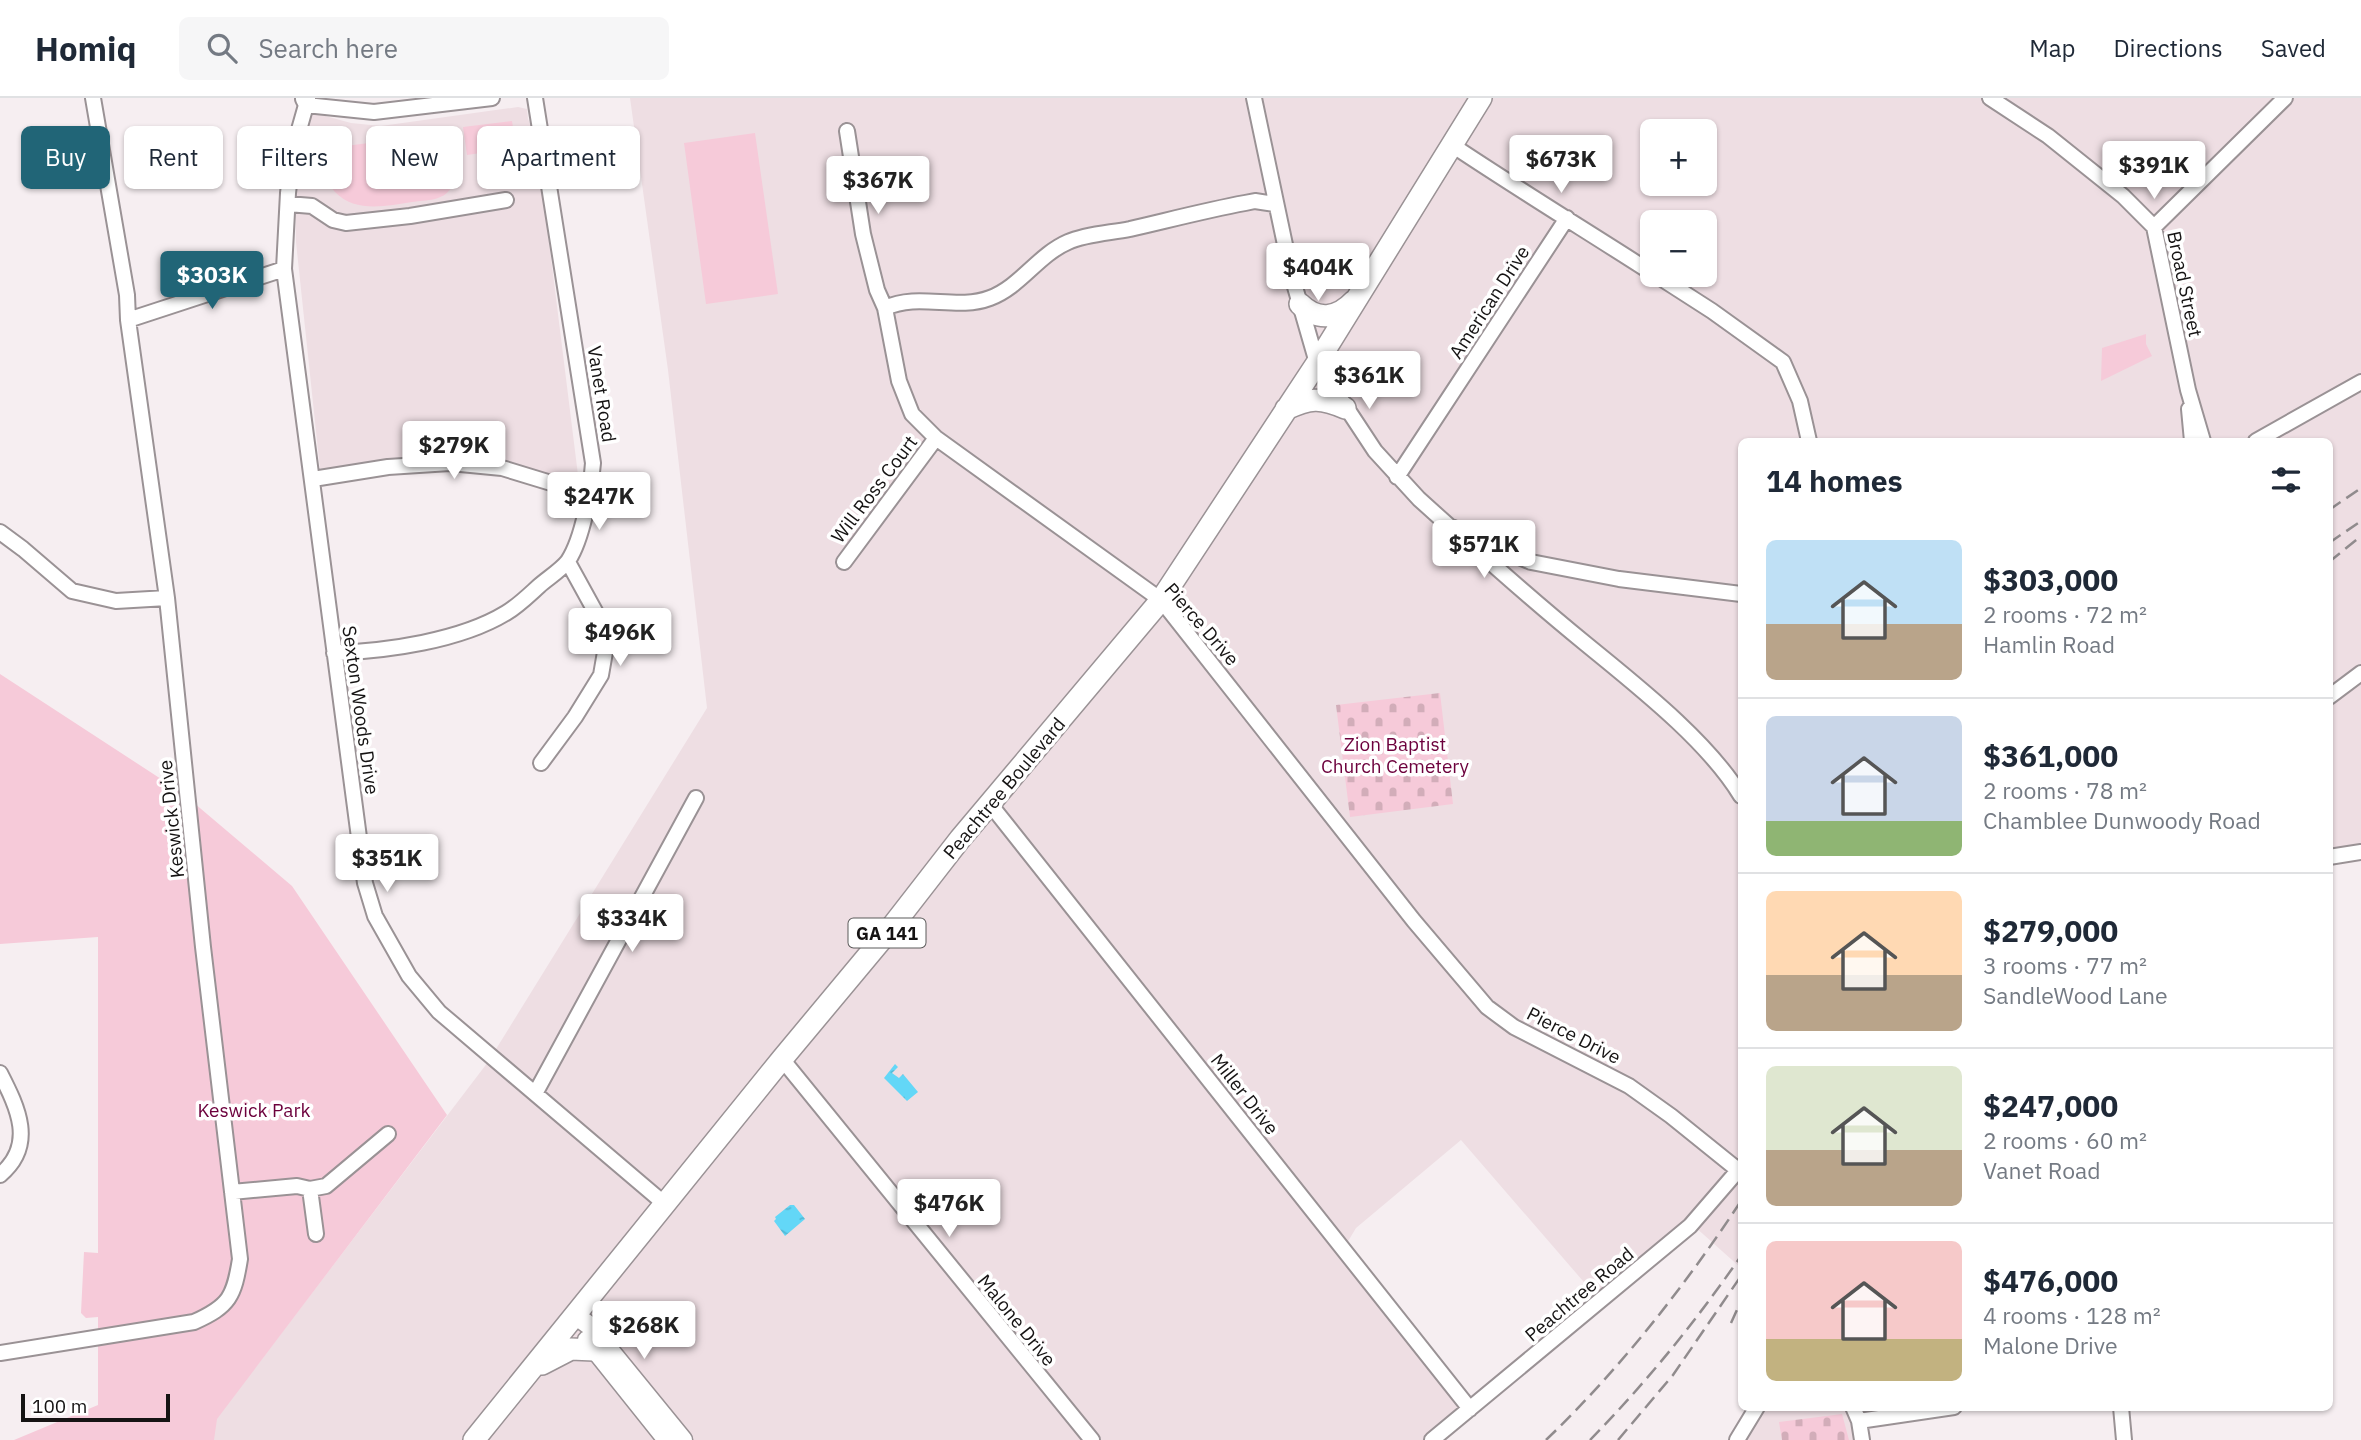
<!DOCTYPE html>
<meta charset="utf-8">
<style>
:root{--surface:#fff;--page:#f6f6f7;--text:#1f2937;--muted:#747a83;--line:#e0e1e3;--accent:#216577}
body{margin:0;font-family:"IBM Plex Sans",sans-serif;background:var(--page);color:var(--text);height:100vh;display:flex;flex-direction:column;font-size:26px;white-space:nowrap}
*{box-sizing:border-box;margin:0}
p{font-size:23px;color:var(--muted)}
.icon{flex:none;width:38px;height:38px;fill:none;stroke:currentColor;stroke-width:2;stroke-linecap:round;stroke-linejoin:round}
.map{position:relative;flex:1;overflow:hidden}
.side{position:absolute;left:1738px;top:340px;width:595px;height:973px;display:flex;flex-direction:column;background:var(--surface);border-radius:10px;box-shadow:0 2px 5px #0004}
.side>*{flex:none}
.guide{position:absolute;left:21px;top:28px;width:665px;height:63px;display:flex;gap:14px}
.controls{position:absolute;left:1640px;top:21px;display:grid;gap:14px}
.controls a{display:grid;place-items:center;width:77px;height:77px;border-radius:10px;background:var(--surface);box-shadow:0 2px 5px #0004;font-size:35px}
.scale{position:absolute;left:21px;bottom:18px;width:149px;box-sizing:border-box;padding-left:7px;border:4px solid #151313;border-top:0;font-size:19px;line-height:24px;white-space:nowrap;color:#151313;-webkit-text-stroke:5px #fff;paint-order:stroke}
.price{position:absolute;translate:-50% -60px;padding:0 16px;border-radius:7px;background:#fff;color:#222;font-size:23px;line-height:46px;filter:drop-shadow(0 2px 4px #0008)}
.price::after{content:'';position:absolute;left:50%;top:42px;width:21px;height:16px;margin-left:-10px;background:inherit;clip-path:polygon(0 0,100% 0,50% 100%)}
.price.on{background:var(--accent);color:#fff}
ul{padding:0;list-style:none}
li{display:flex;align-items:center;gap:21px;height:175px;padding:0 28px}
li+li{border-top:2px solid var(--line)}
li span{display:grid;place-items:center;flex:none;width:196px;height:140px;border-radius:10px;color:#555}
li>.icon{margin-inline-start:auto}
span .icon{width:84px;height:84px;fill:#fffc;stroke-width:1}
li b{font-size:30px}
h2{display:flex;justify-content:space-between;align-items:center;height:84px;padding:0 28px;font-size:30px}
.chip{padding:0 24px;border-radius:10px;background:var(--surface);box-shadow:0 2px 5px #0004;font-size:24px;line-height:63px}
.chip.on{background:var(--accent);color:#fff}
header{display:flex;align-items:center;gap:42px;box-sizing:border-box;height:98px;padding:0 35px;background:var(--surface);border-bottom:2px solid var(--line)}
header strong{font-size:33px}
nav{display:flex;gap:38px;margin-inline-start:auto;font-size:24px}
.search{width:490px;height:63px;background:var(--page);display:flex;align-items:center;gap:18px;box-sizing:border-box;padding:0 24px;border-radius:10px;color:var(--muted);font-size:26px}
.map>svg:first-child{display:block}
.built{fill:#eedee3;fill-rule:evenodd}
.green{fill:#f6cad9}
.cemetery{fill:url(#cemetery-stones)}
.water{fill:url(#water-ripples)}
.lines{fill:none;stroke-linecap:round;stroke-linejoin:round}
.minor-casing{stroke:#9a9295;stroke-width:18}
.major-casing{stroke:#9a9295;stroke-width:21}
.highway-casing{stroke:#9a9295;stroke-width:24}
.minor{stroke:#fff;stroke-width:14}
.major{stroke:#fff;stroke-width:18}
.highway{stroke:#fff;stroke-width:21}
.rail{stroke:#908b8d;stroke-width:2.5;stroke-dasharray:14 7;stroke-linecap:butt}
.labels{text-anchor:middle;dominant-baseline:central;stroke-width:7;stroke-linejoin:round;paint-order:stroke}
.shield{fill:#fff;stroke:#5b5a5a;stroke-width:2}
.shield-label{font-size:18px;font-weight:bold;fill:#151313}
.street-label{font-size:19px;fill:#151313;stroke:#fff}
.park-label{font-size:19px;fill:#6c003c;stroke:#fff}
</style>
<header>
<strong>Homiq</strong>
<div class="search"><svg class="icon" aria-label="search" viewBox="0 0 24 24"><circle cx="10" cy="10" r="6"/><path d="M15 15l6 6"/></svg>Search here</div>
<nav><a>Map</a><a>Directions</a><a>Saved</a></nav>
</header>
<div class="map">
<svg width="2361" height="1342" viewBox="0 0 2361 1342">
<defs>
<pattern id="cemetery-stones" width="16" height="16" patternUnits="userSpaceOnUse" patternTransform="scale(1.75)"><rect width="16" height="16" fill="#f6cad9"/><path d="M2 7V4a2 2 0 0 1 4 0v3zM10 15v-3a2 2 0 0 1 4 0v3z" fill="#d2adb9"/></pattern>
<pattern id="water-ripples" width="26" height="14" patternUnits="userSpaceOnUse" patternTransform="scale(1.75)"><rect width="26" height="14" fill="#63d7f7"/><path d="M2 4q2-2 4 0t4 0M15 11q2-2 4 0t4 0" fill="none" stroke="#55b8d3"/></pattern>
</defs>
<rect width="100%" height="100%" fill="#f6eef1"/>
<path class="built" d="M630,0h1731v752l-32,4v-413h-588v827l-47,-42 -92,77 -141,-163 -105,88 -12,20 126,161 -38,31h-332l-2,-3 -4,3h-901l65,-76 230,-302 219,-354 -39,-338zM1652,33h52v53h-52zM1652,124h52v53h-52z
M518,9l9,2 1,10 8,18 42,338 -6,9 -143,-25 -109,10 -24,-227 -1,-53 13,-73 3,-4 40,11 30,3z
M1758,1309h212l-109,13 3,20h-128z"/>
<path class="green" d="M512,23l4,27 -49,7 -4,-28z
M755,35l23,161 -72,10 -22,-161z
M427,39c22,9 25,30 24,51 -8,13 -24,12 -39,14 -26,4 -57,11 -77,-10 -5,-6 -10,-11 -11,-19 -2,-12 4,-20 14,-26l69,-9z
M2146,236v10l6,12 -51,25 1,-33z
M0,576l181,118 111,94 155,229 -230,304 -3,21h-200l84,-35v-88l-12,1 -5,-5 3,-61 14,1v-316l-98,7z"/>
<path class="cemetery" d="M1440,595l13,111 -103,13 -14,-112z
M1842,1316l7,26h-67l-3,-18z"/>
<path class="water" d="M895,966l3,3 -6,6 7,5 4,-4 15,18 -11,9 -23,-23z
M790,1107h4l11,14 -20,17 -11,-15 2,-2 -1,-2z"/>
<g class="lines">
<g class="minor-casing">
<path id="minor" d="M308,0l-15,53 -5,42 -4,76 81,614 10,33 34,60 30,36 227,193
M1254,0l37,175 26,90 58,88 44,48 30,27 82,36 88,17 122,15
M1990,0l58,38 75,60 31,31 34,163 15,51
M303,1l3,6 68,7 118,-14
M847,33l16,103 14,56 8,18 14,73 13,33 24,24 225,162 253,321 73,86 27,20 115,59 42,30 67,54
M1452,47c66,44 133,85 200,128
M288,106l24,2 21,14 13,3 64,-7 96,-16
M2154,129l131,-129
M1656,177l56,36 71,51 17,39 9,40
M885,210c34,-16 71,3 105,-10 30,-11 48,-43 78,-56 18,-8 42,-9 62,-13 39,-9 77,-19 115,-26l10,-2 20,3
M128,222l156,-51
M2189,311l3,32
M2256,343l105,-59
M1397,379l170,-259
M313,381l75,-12 62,-4 52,5 72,22 17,1
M0,434l23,17 49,42 44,10 51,-3
M1461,438c41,37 82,73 125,108 50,41 122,97 155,152
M844,464l92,-124
M334,555c53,-2 126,-12 172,-40 12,-7 23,-18 33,-27 9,-8 22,-16 29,-25 15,-23 23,-71 25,-98l-58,-365
M2329,599l32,-24
M541,665l34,-46 26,-42 4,-23 -4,-30 -33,-60
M990,706l480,605
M2329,759l32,-5
M782,961l310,381
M0,975c18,35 36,72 0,102
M536,994l160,-294
M310,1091l6,45
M232,1094l65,-6 13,3 16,-3 62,-52
M0,1255l194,-31c36,-16 40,-26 46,-63l-37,-312 -36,-349 -39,-278 -1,-25 -34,-197
M1853,1309l6,14 3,19
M2121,1309l3,33
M1859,1323l95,-14
M1432,1342l258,-214 51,-59
M1737,1342l20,-33"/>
</g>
<g class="major-casing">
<path id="major" d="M575,1217l15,11 93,114
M587,1242l80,100"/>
</g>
<g class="highway-casing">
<path id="highway" d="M1300,206c17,17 37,15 54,-3
M1286,311c24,-11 34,-12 59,-1
M542,1266l29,-15 23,1
M474,1342l308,-381 105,-126 73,-94 201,-239 156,-237 164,-265"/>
</g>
<use href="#minor" class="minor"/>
<use href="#major" class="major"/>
<use href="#highway" class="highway"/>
<path class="rail" d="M2329,412l32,-22
M2329,445l32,-22
M2329,464l32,-26
M1731,1225l10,-22
M1546,1342c74,-71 139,-154 195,-239
M1590,1342c56,-57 106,-119 151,-184
M1618,1342l55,-65 68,-99"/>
</g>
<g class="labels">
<rect class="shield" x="848.5" y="820.5" width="77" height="29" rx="5"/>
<g class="shield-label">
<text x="887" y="835">GA 141</text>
</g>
<g class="street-label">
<text transform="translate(2185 186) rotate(78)">Broad Street</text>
<text transform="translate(1489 204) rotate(-57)">American Drive</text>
<text transform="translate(602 296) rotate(81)">Vanet Road</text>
<text transform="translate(874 391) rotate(-53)">Will Ross Court</text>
<text transform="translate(1202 526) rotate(49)">Pierce Drive</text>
<text transform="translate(361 612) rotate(82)">Sexton Woods Drive</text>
<text transform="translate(1004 690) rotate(-50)">Peachtree Boulevard</text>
<text transform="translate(171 721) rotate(-96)">Keswick Drive</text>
<text transform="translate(1574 937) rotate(27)">Pierce Drive</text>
<text transform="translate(1245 996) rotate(52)">Miller Drive</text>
<text transform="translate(1579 1196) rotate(-40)">Peachtree Road</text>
<text transform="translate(1017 1222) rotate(51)">Malone Drive</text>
</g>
<g class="park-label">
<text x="1395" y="646">Zion Baptist<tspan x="1395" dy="22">Church Cemetery</tspan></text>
<text x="254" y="1012">Keswick Park</text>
</g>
</g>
</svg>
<div class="controls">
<a>+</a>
<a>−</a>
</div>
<div class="scale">100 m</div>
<b class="price" style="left:1561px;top:97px">$673K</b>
<b class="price" style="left:2154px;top:103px">$391K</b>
<b class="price" style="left:878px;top:118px">$367K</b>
<b class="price" style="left:1318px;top:205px">$404K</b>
<b class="price on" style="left:212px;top:213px">$303K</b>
<b class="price" style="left:1369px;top:313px">$361K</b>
<b class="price" style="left:454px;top:383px">$279K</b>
<b class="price" style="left:599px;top:434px">$247K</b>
<b class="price" style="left:1484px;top:482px">$571K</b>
<b class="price" style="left:620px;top:570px">$496K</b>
<b class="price" style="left:387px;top:796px">$351K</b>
<b class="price" style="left:632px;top:856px">$334K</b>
<b class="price" style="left:949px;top:1141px">$476K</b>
<b class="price" style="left:644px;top:1263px">$268K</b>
<div class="guide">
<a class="chip on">Buy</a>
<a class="chip">Rent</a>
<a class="chip">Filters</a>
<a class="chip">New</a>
<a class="chip">Apartment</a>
</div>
<section class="side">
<h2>14 homes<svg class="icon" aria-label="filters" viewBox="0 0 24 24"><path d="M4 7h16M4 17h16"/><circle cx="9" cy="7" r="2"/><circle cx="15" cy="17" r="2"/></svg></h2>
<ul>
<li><span style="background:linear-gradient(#bfe0f5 60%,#b9a48a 0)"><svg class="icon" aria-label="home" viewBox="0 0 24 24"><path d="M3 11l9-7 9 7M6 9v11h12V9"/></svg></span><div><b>$303,000</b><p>2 rooms · 72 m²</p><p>Hamlin Road</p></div></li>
<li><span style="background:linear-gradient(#c9d6e8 75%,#8fb573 0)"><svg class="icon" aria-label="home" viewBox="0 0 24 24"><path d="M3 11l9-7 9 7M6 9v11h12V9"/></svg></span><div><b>$361,000</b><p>2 rooms · 78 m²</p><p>Chamblee Dunwoody Road</p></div></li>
<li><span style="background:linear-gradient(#ffd9b3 60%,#b9a48a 0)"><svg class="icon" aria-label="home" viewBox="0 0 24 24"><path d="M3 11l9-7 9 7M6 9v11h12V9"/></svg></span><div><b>$279,000</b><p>3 rooms · 77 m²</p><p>SandleWood Lane</p></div></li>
<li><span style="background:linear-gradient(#dfe7d0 60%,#b9a48a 0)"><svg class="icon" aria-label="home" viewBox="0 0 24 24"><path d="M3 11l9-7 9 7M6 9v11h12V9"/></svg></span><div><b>$247,000</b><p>2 rooms · 60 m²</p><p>Vanet Road</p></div></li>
<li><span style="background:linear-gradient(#f6c9c9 70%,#c2b280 0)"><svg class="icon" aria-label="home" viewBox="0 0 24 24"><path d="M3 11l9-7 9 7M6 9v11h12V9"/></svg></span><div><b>$476,000</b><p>4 rooms · 128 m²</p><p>Malone Drive</p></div></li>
</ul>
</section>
</div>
